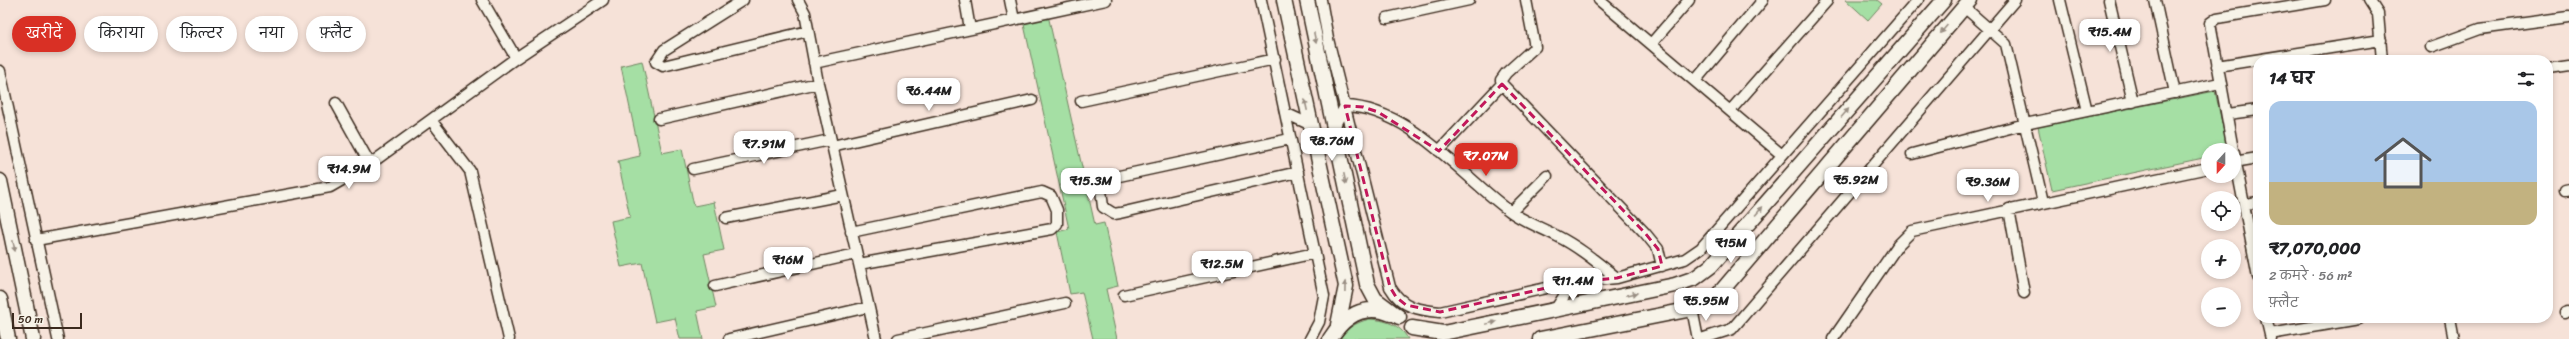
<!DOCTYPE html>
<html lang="hi">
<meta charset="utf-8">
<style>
:root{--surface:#fff;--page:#f6f6f6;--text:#202124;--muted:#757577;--accent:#d93025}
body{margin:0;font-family:Sriracha,"Playpen Sans Deva",sans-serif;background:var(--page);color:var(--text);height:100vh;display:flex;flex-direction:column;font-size:15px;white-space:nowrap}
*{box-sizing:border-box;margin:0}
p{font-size:13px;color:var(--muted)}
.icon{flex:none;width:22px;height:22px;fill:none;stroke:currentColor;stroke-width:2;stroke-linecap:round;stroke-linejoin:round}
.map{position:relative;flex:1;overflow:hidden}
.drawer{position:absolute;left:2253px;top:55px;width:300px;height:268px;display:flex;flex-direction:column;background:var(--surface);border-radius:16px;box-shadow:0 2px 6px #0003}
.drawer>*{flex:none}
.hud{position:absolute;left:12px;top:16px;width:380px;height:36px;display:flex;gap:8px}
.needle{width:26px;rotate:201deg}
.buttons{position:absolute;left:2201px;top:143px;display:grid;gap:8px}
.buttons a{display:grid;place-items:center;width:40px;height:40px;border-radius:50%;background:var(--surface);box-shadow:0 2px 6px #0003;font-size:20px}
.scale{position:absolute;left:12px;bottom:10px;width:70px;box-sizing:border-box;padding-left:4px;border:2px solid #3b2a1e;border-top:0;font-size:11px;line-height:14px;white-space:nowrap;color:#3b2a1e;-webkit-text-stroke:3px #f7f3e8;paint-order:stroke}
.price{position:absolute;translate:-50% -34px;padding:0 9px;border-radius:8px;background:#fff;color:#222;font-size:13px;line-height:26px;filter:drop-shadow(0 1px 2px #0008)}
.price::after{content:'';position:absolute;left:50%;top:24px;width:12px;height:9px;margin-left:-6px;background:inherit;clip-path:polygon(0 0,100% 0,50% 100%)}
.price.selected{background:var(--accent);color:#fff}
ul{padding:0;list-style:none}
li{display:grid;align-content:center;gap:8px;height:212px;padding:0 16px}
li span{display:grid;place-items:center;height:124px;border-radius:12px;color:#555}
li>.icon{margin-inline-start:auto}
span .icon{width:72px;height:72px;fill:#fffc;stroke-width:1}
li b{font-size:17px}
h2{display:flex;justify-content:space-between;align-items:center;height:48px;padding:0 16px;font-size:17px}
.pill{padding:0 14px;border-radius:18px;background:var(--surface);box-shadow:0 2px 6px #0003;font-size:14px;line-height:36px}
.pill.selected{background:var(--accent);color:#fff}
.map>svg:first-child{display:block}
.green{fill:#a5dfa4;stroke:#708461}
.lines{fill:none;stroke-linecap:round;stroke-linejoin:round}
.street-casing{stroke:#3b2a1e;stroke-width:13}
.secondary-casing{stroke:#3b2a1e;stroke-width:17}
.street{stroke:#f7f3e8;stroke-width:10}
.secondary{stroke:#f7f3e8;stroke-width:14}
.oneway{fill:#998e83}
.marked{fill:none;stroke:#c2185b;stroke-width:3;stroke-dasharray:8 5;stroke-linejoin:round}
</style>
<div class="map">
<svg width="2569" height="339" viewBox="0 0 2569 339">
<rect width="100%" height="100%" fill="#f6e2d8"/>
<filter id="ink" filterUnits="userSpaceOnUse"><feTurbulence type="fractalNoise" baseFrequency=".025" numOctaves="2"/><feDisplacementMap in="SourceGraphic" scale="8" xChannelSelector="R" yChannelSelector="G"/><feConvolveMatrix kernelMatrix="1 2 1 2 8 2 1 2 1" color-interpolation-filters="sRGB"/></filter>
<g filter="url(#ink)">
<path class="green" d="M1846,0h31l5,4 -14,16z
M1048,15l47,210 9,-2 14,63 -12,3 11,50h-24l-11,-47 -12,2 -13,-62 12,-3 -46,-209z
M642,61l20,92 20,-4 12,57 20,-4 10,48 -20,4 12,53 -19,4 6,28h-23l-5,-21 -20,4 -13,-59 -21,4 -10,-46 19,-4 -12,-56 22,-5 -19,-90z
M2215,91l13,59h-20v7l-156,33 -14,-63z
M1369,319c16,1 31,5 39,20h-68c7,-12 16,-16 29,-20z"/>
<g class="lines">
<g class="street-casing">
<path id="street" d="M482,0l34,58
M743,0l-79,50 -8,12 7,4 145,-35
M798,0l7,13 13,70 58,256
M965,0l5,29
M1010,0l4,20
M1261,0l63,296 -5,26 -9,17
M1321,0l7,39 62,248c12,21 29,23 50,25l133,-30 44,-4 68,-19 16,-11 217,-248
M1526,0l9,47 -29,26 -5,7 1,4 143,149 13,16 4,17
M1599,0l183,155
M2060,0l27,111
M2109,0l24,102
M2155,0l20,93
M2369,0l9,14 4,46
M1963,6l43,38 37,158
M1387,18l82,-18
M1651,44l38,-44
M2431,47l49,-18 89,-12
M814,63l292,-63
M2217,66l164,-26
M2548,68l21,-3
M0,71l58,268
M1695,81l68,-81
M1081,101l194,-42
M336,103l34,61
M1730,111l97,-110
M1285,113l26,12
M2228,114l30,-4
M659,119l159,-36
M431,120l39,51 39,168
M1334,127l11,-21c66,2 116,70 166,106 14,10 31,16 46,24 22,11 41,27 60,42
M1290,139l-180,39 -9,12 2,17 11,7 6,-1 178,-41
M832,146l200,-46
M2233,150l-23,-127 7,-5 108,-18
M1439,151l63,-67
M2234,153l24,124
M1912,154l113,-30 195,-41
M2234,162l24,-4
M693,169l137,-29
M2564,191l5,-1
M2246,204l12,-2
M2009,209l15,84
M1511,212l36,-36
M726,218l117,-23
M851,232l191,-40 9,4 6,14v14l-5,5 -193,35
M36,240l294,-53 40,-23 146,-106 87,-58
M715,286l141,-32
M1124,295l191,-42
M1692,309l6,30
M1555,310l18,-28
M2566,312l3,-1
M2266,318l5,21
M2450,318l4,21
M2270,334l89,-15
M729,339l139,-32
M898,339l167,-36
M1701,339l31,-10 283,-329
M1833,339l65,-94 14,-14 296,-63"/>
</g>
<g class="secondary-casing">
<path id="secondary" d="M1284,0l62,286 -8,39
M1307,0l60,284 8,15 24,18
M0,181l33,158
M0,299l8,40
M1412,328l31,5 232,-48 20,-7 16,-12 233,-266
M1330,339c14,-23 34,-36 61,-25
M1540,339l152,-30 20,-7 258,-302"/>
</g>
<use href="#street" class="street"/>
<use href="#secondary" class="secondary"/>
</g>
<defs><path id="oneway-solid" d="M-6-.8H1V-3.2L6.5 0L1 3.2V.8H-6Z"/></defs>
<g class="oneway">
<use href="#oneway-solid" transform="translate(1944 29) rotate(130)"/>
<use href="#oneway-solid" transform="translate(1315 38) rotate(78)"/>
<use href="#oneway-solid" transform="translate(1306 105) rotate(-102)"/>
<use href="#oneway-solid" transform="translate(1845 113) rotate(-49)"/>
<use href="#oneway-solid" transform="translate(1345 179) rotate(78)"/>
<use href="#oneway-solid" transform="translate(1759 211) rotate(-49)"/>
<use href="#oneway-solid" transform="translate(14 246) rotate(78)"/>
<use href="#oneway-solid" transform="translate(1345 287) rotate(-89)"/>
<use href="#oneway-solid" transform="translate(1632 294) rotate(-12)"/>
<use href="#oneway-solid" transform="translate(1491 323) rotate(-12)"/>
</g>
</g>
<path class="marked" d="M1502,84l143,149 13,16 4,17 -45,12 -44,4 -133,30 -34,-7 -10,-8 -6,-10 -45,-181 18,1 15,5 61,39z"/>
</svg>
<div class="buttons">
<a><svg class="needle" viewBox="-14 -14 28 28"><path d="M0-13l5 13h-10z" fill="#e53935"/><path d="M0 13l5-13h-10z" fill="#757577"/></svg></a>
<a><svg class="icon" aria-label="locate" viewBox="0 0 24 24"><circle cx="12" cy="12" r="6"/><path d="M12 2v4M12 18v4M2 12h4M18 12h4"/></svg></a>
<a>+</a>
<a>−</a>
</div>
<div class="scale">50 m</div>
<b class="price" style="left:2110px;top:53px">₹15.4M</b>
<b class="price" style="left:929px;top:112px">₹6.44M</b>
<b class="price" style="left:1332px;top:162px">₹8.76M</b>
<b class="price" style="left:764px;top:165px">₹7.91M</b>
<b class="price selected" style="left:1486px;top:177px">₹7.07M</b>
<b class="price" style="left:349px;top:190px">₹14.9M</b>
<b class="price" style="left:1856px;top:201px">₹5.92M</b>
<b class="price" style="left:1091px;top:202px">₹15.3M</b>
<b class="price" style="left:1988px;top:203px">₹9.36M</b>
<b class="price" style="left:1731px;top:264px">₹15M</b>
<b class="price" style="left:788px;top:281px">₹16M</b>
<b class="price" style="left:1222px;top:285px">₹12.5M</b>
<b class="price" style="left:1573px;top:302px">₹11.4M</b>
<b class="price" style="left:1706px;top:322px">₹5.95M</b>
<div class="hud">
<a class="pill selected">खरीदें</a>
<a class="pill">किराया</a>
<a class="pill">फ़िल्टर</a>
<a class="pill">नया</a>
<a class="pill">फ़्लैट</a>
</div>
<section class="drawer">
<h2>14 घर<svg class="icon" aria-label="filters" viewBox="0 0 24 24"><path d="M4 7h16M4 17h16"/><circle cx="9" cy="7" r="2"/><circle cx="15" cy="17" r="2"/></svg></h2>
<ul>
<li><span style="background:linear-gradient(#a9c7e8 65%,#c2b280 0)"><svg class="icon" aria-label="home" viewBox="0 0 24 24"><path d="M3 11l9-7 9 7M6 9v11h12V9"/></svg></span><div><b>₹7,070,000</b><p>2 कमरे · 56 m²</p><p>फ़्लैट</p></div></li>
</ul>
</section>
</div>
